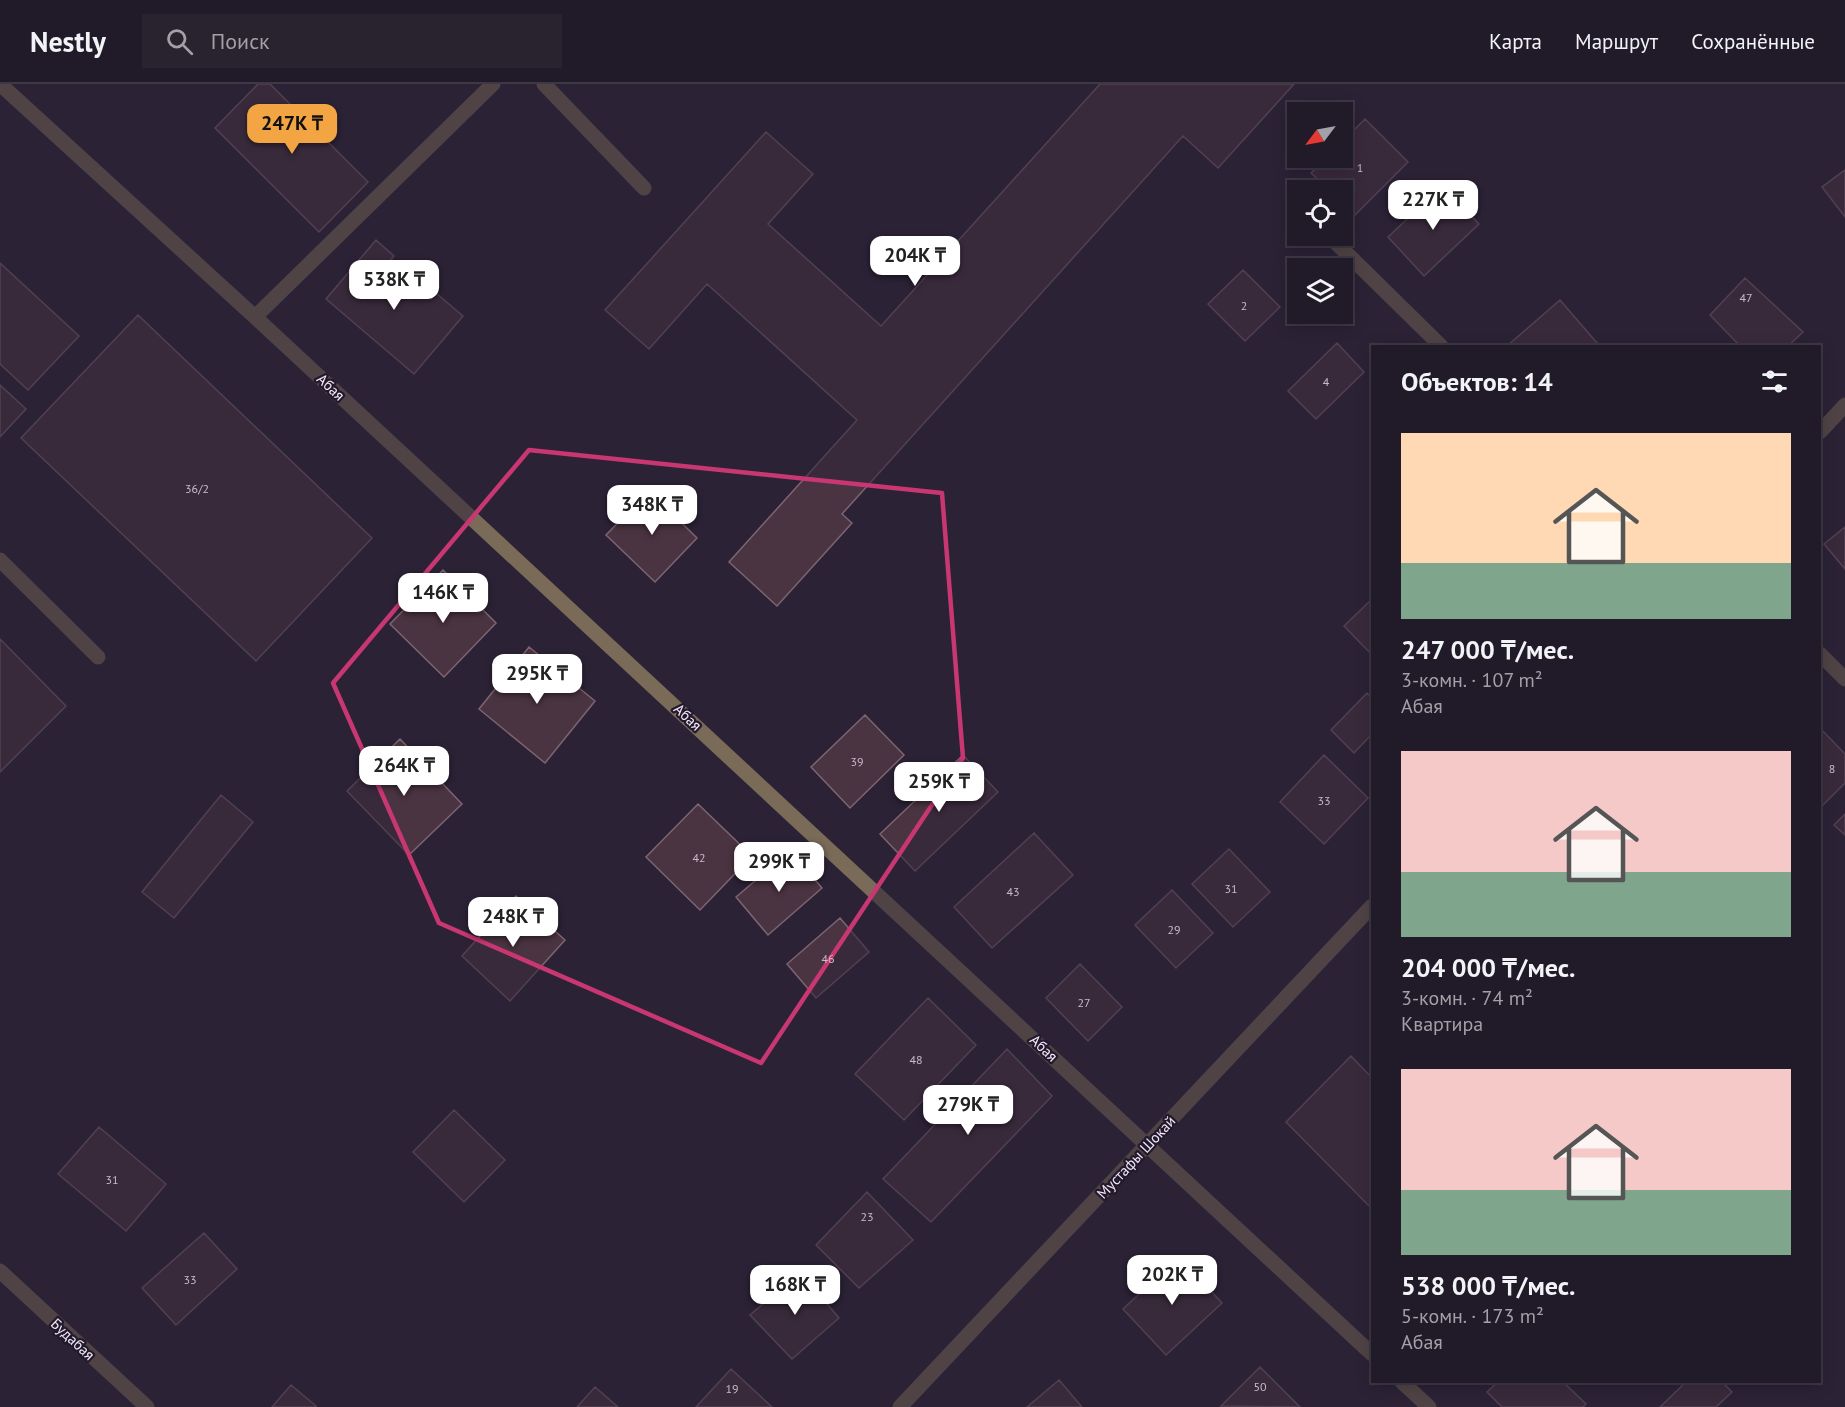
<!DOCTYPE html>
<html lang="ru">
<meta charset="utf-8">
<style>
:root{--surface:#211a28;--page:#292330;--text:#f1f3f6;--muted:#a2a1a8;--line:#3e3845;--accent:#f3a443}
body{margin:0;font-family:"PT Sans",sans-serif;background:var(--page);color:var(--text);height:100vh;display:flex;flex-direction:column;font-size:22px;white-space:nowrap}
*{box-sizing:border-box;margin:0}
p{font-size:20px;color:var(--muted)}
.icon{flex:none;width:33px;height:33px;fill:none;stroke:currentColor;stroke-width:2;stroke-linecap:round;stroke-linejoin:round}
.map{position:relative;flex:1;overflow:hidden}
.drawer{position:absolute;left:1371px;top:261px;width:450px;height:1038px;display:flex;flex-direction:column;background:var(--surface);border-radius:0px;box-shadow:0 3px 15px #0003,0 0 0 2px var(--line)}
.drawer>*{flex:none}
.needle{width:39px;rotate:238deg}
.controls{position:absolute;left:1287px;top:18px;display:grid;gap:12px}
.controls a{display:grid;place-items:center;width:66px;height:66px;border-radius:0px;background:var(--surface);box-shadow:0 3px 15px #0003,0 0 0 2px var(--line);font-size:30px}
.price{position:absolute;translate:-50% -51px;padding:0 14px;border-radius:12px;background:#fff;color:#222;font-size:20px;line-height:39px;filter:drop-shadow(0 2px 3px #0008)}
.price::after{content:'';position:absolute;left:50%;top:36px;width:18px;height:14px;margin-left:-9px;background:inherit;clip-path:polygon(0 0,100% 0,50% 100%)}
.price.active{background:var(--accent);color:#111}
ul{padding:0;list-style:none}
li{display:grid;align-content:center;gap:12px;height:318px;padding:0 30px}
li span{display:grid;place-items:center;height:186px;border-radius:0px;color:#555}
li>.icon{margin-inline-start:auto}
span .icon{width:108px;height:108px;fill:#fffc;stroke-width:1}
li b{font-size:26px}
h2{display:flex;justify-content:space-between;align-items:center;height:72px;padding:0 30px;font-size:26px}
header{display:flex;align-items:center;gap:36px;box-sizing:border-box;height:84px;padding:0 30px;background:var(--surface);border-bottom:2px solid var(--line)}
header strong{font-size:28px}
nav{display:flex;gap:33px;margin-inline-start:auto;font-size:21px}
.search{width:420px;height:54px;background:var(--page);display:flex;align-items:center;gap:15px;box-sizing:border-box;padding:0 21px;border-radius:0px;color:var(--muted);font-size:22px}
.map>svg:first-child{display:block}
.building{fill:#4b3441;stroke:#7e6472;stroke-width:1.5}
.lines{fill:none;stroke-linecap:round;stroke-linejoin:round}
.minor{stroke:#7a6a58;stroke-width:15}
.marked{fill:none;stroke:#c93772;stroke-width:4.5;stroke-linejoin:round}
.labels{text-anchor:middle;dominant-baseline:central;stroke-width:4.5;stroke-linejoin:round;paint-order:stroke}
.number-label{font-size:12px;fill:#c6bbc9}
.street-label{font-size:15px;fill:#efe8f6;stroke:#23192c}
</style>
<header>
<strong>Nestly</strong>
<div class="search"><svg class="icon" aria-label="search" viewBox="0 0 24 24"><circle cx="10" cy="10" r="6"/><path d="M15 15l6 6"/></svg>Поиск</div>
<nav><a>Карта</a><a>Маршрут</a><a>Сохранённые</a></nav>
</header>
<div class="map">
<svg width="1845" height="1323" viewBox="0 0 1845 1323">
<rect width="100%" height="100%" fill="#2c2236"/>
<path class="building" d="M258,0h12l98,98 -49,50 -104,-104z
M1100,0h194l-76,84 -35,-32 -341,378 10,9 -75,83 -48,-44 128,-142 -150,-136 -58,65 -44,-39 161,-178 47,42 -45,50 113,102z
M1365,35l43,43 -54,54 -12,-12v-14h-13l-18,-17 16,-15h15v-16z
M1845,86v47l-23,-30z
M1442,102l37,38 -55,52 -36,-39z
M376,156l18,16 -15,18 30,25 14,-17 40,34 -49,58 -88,-75z
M0,179l79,73 -51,54 -28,-26z
M1243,186l37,37 -35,34 -37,-37z
M1745,194l58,54 -15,14h-48l-30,-31z
M1560,216l37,43 -4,3h-86z
M138,231l234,223 -116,123 -235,-223z
M1337,259l27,29 -48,47 -28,-28z
M0,301l26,24 -26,28z
M649,407l48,47 -42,44 -49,-47z
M1845,443v42l-21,-25z
M443,486l53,53 -52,54 -54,-53z
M1372,515v56l-28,-29z
M0,555l66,67 -66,66z
M529,563l66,54 -50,62 -66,-54z
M1367,609l5,5v36l-18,19 -23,-23z
M865,631l39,40 -54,53 -39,-41z
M1820,644l25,26v29l-25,25z
M400,655l62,65 -53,51 -62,-64z
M963,671l35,37 -83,79 -35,-37z
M1324,671l44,43 -44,46 -44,-42z
M221,711l32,27 -79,96 -32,-26z
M698,720l54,52 -52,54 -54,-53z
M1845,730v21l-11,-10z
M1034,749l39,42 -81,73 -38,-41z
M1229,765l41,43 -37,35 -41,-43z
M790,767l32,37 -54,47 -32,-38z
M1172,806l41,43 -37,35 -41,-43z
M516,812l49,44 -55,61 -48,-45z
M840,834l29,34 -53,46 -29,-34z
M1080,880l42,43 -34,34 -42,-43z
M928,914l48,47 -72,75 -49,-46z
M1007,965l45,47 -121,126 -48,-43z
M1351,972l21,22v131l-86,-87z
M454,1026l51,50 -41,42 -51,-50z
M99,1043l67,57 -40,47 -68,-57z
M867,1108l46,48 -54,48 -43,-43z
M204,1149l33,36 -61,56 -34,-37z
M1179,1173l43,46 -56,52 -43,-46z
M800,1188l39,46 -47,41 -42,-44z
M1260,1283l40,40 -79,-1z
M731,1285l41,38h-76z
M1059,1296l23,27h-55z
M1498,1298h65l23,22 -3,3h-81l-15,-15z
M1686,1298h36l10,10 -16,15h-56z
M291,1301l25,21 -1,1h-43z
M595,1303l23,20h-41z"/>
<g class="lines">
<path class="minor" d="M0,0l255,233 1117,1037
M544,0l100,104
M1295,118l3,2
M1329,152l112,110
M255,233l238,-233
M1820,348l25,-27
M0,476l98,97
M1820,570l25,25
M0,1187l147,136
M1402,1298l27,25
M900,1323l472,-501"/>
</g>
<path d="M0 0H1845V1323H0ZM529,366l413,43 21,265 -202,305 -322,-140 -106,-240z" fill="#2c2236" fill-opacity=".55" fill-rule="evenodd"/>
<path class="marked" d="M529,366l413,43 21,265 -202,305 -322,-140 -106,-240z"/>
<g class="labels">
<g class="number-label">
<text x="1360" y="83">1</text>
<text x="1746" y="213">47</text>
<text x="1244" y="221">2</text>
<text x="1326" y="297">4</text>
<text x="197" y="404">36/2</text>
<text x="857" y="677">39</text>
<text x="1832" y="684">8</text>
<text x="1324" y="716">33</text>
<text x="699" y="773">42</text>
<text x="1231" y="804">31</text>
<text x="1013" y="807">43</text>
<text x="1174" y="845">29</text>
<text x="828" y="874">46</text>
<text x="1084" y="918">27</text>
<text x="916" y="975">48</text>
<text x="112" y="1095">31</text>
<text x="867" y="1132">23</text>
<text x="190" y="1195">33</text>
<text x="1260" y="1302">50</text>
<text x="732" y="1304">19</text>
</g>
<g class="street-label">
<text transform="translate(331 303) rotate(43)">Абая</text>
<text transform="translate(688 633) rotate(43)">Абая</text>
<text transform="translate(1044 964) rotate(43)">Абая</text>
<text transform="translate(1136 1073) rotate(-47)">Мустафы Шокай</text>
<text transform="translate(73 1255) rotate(43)">Будабая</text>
</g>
</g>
</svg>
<div class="controls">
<a><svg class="needle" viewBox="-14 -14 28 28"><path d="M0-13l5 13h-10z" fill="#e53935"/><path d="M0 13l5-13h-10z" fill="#a2a1a8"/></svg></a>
<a><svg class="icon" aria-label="locate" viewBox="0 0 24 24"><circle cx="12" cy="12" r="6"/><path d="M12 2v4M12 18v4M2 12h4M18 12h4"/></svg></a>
<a><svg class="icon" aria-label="layers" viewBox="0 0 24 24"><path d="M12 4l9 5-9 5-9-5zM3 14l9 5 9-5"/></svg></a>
</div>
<b class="price active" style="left:292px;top:71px">247K ₸</b>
<b class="price" style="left:1433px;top:147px">227K ₸</b>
<b class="price" style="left:915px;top:203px">204K ₸</b>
<b class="price" style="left:394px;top:227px">538K ₸</b>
<b class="price" style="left:652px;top:452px">348K ₸</b>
<b class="price" style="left:443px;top:540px">146K ₸</b>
<b class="price" style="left:537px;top:621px">295K ₸</b>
<b class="price" style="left:404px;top:713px">264K ₸</b>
<b class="price" style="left:939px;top:729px">259K ₸</b>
<b class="price" style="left:779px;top:809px">299K ₸</b>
<b class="price" style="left:513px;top:864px">248K ₸</b>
<b class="price" style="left:968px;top:1052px">279K ₸</b>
<b class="price" style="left:1172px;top:1222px">202K ₸</b>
<b class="price" style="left:795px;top:1232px">168K ₸</b>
<section class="drawer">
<h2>Объектов: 14<svg class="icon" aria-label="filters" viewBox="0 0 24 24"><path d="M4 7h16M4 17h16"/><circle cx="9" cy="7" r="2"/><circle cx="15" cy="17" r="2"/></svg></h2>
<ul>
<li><span style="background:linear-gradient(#ffd9b3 70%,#7fa58c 0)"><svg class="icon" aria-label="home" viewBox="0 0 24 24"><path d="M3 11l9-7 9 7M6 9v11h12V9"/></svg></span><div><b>247 000 ₸/мес.</b><p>3-комн. · 107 m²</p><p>Абая</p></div></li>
<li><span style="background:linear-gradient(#f6c9c9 65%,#7fa58c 0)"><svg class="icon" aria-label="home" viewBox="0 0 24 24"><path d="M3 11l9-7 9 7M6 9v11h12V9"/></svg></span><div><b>204 000 ₸/мес.</b><p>3-комн. · 74 m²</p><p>Квартира</p></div></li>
<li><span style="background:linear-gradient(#f6c9c9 65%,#7fa58c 0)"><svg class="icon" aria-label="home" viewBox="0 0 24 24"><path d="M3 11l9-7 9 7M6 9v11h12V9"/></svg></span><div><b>538 000 ₸/мес.</b><p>5-комн. · 173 m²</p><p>Абая</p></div></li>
</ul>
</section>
</div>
